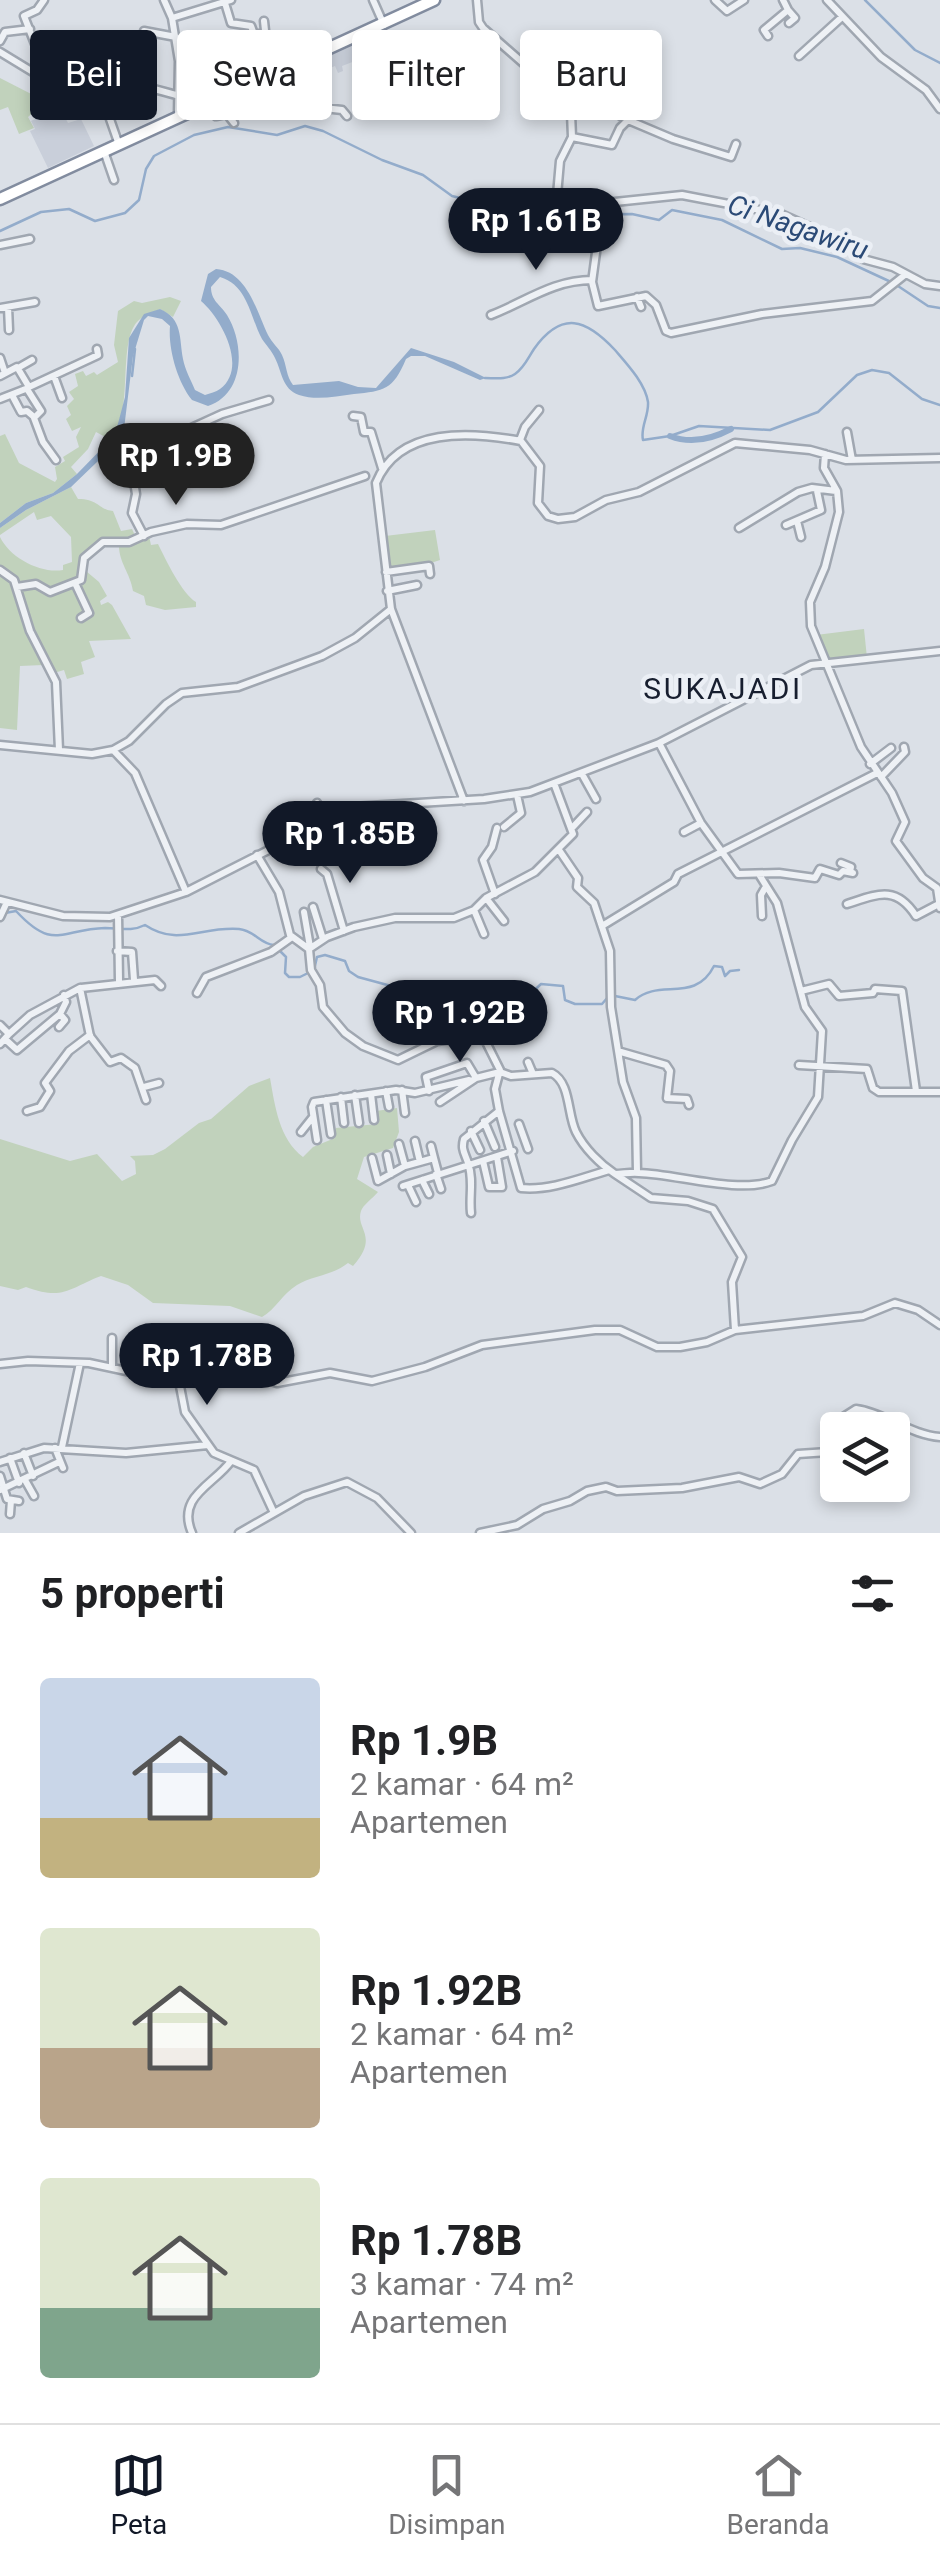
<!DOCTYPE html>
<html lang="id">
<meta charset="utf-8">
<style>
:root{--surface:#fff;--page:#f6f6f6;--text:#202124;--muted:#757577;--line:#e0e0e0;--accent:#111827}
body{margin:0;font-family:Roboto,sans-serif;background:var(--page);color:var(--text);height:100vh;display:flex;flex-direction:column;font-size:38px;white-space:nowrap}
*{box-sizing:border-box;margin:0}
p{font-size:32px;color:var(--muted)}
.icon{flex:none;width:55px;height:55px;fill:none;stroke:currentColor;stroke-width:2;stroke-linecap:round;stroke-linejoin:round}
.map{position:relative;height:1533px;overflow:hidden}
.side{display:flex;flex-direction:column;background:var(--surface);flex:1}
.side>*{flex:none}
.guide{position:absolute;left:30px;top:30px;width:880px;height:90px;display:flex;gap:20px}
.controls{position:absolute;left:820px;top:1412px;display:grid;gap:20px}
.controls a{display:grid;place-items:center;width:90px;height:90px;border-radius:10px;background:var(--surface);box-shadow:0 5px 15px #0003;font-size:50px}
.price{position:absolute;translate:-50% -85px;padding:0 22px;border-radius:35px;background:var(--accent);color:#fff;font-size:32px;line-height:65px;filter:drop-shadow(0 2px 5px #0008)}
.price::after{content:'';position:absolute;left:50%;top:60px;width:30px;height:22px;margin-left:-15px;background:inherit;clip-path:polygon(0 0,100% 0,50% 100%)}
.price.current{background:#222;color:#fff}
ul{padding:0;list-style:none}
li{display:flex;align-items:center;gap:30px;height:250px;padding:0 40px}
li span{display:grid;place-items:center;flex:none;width:280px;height:200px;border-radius:10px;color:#555}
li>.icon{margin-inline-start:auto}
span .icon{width:120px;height:120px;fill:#fffc;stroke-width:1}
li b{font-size:42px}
h2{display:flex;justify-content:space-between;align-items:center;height:120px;padding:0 40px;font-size:42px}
.pill{padding:0 35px;border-radius:10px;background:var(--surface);box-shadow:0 5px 15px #0003;font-size:35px;line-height:90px}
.pill.current{background:var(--accent);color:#fff}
.tabs{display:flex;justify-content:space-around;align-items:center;height:140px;border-top:2px solid var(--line);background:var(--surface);font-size:28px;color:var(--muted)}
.tabs a{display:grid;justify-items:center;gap:5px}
.tabs .current{color:var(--accent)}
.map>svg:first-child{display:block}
.built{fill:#c9cfda}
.green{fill:#c1d2bc}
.water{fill:#93accb}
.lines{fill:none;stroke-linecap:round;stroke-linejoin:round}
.stream{stroke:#93accb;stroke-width:2.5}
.river{stroke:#93accb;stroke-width:6}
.minor-casing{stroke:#a0a7b1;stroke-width:11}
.highway-casing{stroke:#828c9f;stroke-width:15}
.minor{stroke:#eef1f5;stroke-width:6}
.highway{stroke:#fff;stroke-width:10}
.labels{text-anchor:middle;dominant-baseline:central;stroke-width:9;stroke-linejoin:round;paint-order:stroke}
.water-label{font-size:28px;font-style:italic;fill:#2b4a76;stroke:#ebeff5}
.quarter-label{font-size:30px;letter-spacing:2.5px;fill:#171e2f;stroke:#ebeff5}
</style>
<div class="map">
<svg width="940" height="1533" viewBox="0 0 940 1533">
<rect width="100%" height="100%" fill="#dbe0e7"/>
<path class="built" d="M207,32h52l11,35 -44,19 -5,-15 -41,6 -3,-27 12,1 -1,-15z
M365,35l13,19 -13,7 -6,-11 -7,4 3,7 -13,5 1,5 -5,2 -3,-7 -32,13 -3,-8 2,-7z
M60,107l8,16 13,-4 13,27 -46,22 -18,-37 5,-2 -4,-8z"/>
<path class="green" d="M0,78l39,20 -3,12 -8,7 6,11 -15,6 -11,-27 -8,3z
M170,297l11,4 -8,16 -13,-8c-6,3 -16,6 -21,11 -23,20 -4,93 -28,120l-15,-8 -8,17 -17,18 6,7 -24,19 -27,10 -26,20v-87l5,-2 14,29 36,19 2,-3 -2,-12 10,-6 -2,-4 16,-10 -3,-10 5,-10 -9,4 -6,-12 5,-4 -4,-9 7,-7 -5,-7 9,-6 -3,-12 8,-3 3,5 8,-4 3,3 21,-13 -4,-17 4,-34 16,-10 8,2z
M71,487l7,12c21,0 21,11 35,12l8,20 11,-2 5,11 12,-4 2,9 7,-1c8,16 24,50 38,58v5l-31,3 -19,-5 -2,-9 -11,-5c-3,-19 -15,-29 -14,-48h-20l-19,23 19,16 8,14 -7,5 1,4 7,-3 4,3 19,34 -42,2 6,16 -14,5 3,12 -17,5 -3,-9 -17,5 -4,-10 -23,1 -3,64 -17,-2v-191c10,21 41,37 63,33v-5l9,-3 -1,-25 -20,-21 -14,4 -3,-8 -34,23v-7l26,-18z
M435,530l5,30 -21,7 -27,4 -1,-7h-4l-2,-28z
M864,629l3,29 -43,3 -8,-26z
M270,1078c5,28 9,61 33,79l10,-10 22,-9 1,-10 41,-4 -1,-13 21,-3 2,24 -6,16 -29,9 -7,22 21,13c-5,6 -15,13 -17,19 -6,18 19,25 -8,55l-5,-3c-16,13 -35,12 -51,22 -15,9 -21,24 -35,32l-32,-11 -77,-3 -25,-18 -27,-9c-32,12 -37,25 -75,11l-8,3 -18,-4v-147l70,22 27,-7 25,27 14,-7 -1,-13 -5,-5 23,-1 12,-6 34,-26 12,-4 38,-33z"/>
<path class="water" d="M216,269c31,2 41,43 52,66 4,8 11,13 14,20 5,11 4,21 11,30l46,-4 19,6 18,1 35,-40 43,14 32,16 -6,2 -55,-24h-14l-5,3c-13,31 -22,32 -52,35 -18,2 -37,7 -55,1 -17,-6 -17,-23 -24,-37 -3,-7 -9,-13 -13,-19 -12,-22 -14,-54 -42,-62l-9,10c0,14 9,17 16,28 18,29 18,79 -19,91l-16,-6c-15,-19 -24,-52 -22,-74l-8,-7 -14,-3 -4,4 -11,36 -10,81 -52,50 -45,23 -26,18v-5l26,-20 27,-10 24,-19 38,-39 10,-38 4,-59 15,-24 16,-5c23,10 19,29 23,50 2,11 8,21 12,31l10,5c5,-2 11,-3 15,-6 29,-22 0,-72 -19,-88l7,-27z"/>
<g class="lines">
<path class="stream" d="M865,0l50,50 25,13
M559,215l73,-1 27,6 13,-10 50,10 60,29 18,-1 37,9 54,25
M0,231l41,-19 28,-3 26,12 30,-8 14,-13 7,-31 8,-13 40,-21 34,-8 49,8 28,-9 18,5 59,29 41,15 29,21 8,2 62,-5 7,5 4,15 18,2
M898,286l30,20 12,2
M132,376l3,-27
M485,378c10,0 21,2 30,-4 9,-6 13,-16 19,-25 28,-39 52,-30 81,1 12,14 30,33 33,52 1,14 -8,25 -5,38l27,-4 29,-10 71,4 48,-18 39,-37 15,-5 17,3 33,26 18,6
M0,909l5,4 11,-2c38,41 45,18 89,17 15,0 26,4 40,-3 33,22 56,1 94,4 15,1 21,15 35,16
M280,951l6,6 -1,16 4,4h11l14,-7 3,-13 8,-2 20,6 4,10 9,6 59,16 23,-3 12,9 50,-13 13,13 11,-1 15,-14 22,2 2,14 10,4h27l6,-7
M615,996l20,4c24,-22 60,4 79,-34l8,1 3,9 5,-5 9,-1"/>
<path class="river" d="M670,436c20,8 42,3 61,-7"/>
<g class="minor-casing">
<path id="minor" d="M164,0l8,18
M373,0l11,25
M477,0l2,22 4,6 56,49 32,36 1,24 -12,24 -5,57 4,7 33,8 6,5 -6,44 6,24 48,-10 10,9 10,26 5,2 91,-19 110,-13 34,-27
M715,0l12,11 17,-11
M827,0l54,57 45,33 14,19
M225,3l6,20 20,3 3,8h11
M788,10l7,8 -6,5
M264,21l2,19 11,32
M144,31l32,6
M768,36l-4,-6 24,-20 -5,-10
M0,41l5,-9 25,-3
M42,46l-7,-2 -11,-28 13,-6 7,-10
M0,52l41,25 63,25 14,40
M799,56l43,-39
M543,60l17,25
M285,69l6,20
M47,79l14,-13
M553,91l18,-16 12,8
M83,92c26,-17 64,-5 93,3
M46,95l13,5 6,-14
M282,95h41l1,13 18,2 5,6
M586,98l41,21
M210,102l6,14 11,-2 7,9
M178,115l1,-54 -7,-43 59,-18
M572,137l40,8 8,-17 8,-8 45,19 58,18 5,-13
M104,151l10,29
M557,202l29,3 96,-10 99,19 71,32 11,13 30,8 32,17 15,2
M0,245l30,-6
M637,297l4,10
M8,307l1,23
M0,308l35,-6
M491,315c34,-13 62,-35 101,-35
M0,358l5,15
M18,368l14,-8
M0,376l17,-9 12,20 69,-32 -1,-6
M54,376l8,22
M27,389l14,22 -7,7 9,24 13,18
M12,395l9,17 6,-1 7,6
M0,399l28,-11
M353,416l8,1 3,15h7l11,36
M847,432l5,28
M520,440l5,-13 14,-17
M825,454l-1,14 13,23 2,21 -14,55 -15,35 1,24 50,121 31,46 13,29 -9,19 27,37 14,10 3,20
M797,521l4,16
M786,525l35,-15 -4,-19
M739,528l59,-36 14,-4 24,3
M144,536l-12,-23 4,-19 -6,-38 92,-42 47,-14
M0,570l14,10 16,51 26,51 3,68
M386,572l43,-6 1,8
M75,583l14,30 -8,5
M17,587l19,-3 14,8 31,-12 3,-22 19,-16h26l22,-10 36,-8 34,1 144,-49
M387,591l30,-6
M659,743l42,80 37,51 41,-1 36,5 5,-9 19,6 4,-4 10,2
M0,745l92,9 21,-4 16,-9 37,-37 16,-11 56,-6 84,-31 33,-18 36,-29
M113,750l22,23 51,119
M870,764l21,-16
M582,774l14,25
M881,777l24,-25 -1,-5
M464,801l-73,-192 -15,-126c23,-57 96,-51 145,-42l19,25 -2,37 10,13 10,3 17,-2 31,-17 33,-8 96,-49 75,7 36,10 94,-2
M317,803l28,42
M504,827l17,-14 -4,-18
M572,828l15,-16
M684,832l17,-9
M559,850l19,28 -1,9 17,16 16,48 1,56 12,75 13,36 1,54
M257,855l22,37 11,43 19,14 2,21 9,15 3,22 22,26 18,13 35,14 39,-19 24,-3 24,2 15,30 -5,19 4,22 22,77c29,3 60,-10 88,-18
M841,863l10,4 -1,5
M321,869l6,5 17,57
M495,894l-12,-34 9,-13 5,-19
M486,898l18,23
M0,900l63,16 47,1 76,-25 167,-85 131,-8 46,-7 129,-49 152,-78 129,-14
M847,904c31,-10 49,-19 69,12l23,-12
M313,907l10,32
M474,910l10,24
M304,912l6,35
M118,915l1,66
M762,916l-1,-21 4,-7
M0,917l7,-15
M602,926l72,-44 4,-8 199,-101
M309,949l18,-12 27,-10 41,-9h59l20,-8 12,-12 49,-26 38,-38 -19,-51
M117,951l15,1 2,28
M81,988l74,-8 6,6
M801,991l28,-7 10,12 34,-3 2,-4 27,2 14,100
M197,993l9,-16 65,-25 21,-15
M0,1025l9,9 -9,10
M59,1027l6,-7 -5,-6 6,-12 -2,-7
M9,1034l21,-19 50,-27 10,48 20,26 11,-4 14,10 11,32
M5,1039l12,11 43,-36
M621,1052l45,13 4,6 -3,27 20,1 2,6
M528,1062l5,12
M799,1065l68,4 6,19 6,4h61
M144,1087l15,-4
M402,1090l3,23
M386,1091l3,16
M429,1091l-3,-14 41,-14 9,15
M371,1094l3,26
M355,1095l4,28
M341,1097l3,26
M326,1100l5,34
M440,1102l36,-24 24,-6 11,4 41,-3c19,10 15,41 24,59 8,16 24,32 39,42 8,0 16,-2 24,-1 37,1 100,21 133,8l20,-41 26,-43 4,-66 -17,-24 -28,-104 -17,-27
M27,1111l13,-4 10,-16 -5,-8 24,-32 21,-16
M484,1121l11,26
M519,1124l9,25
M471,1131l9,19
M301,1132l12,-15
M317,1140l-5,-33 2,-5 82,-12 19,3 54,-13
M415,1141l5,21
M399,1144l6,22
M431,1146l3,12
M387,1155l4,19
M372,1158l6,23 27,-15 29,-8 4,15
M483,1161l6,26h13l-5,-30
M436,1174l5,15
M615,1174l36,24 37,3 25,8 29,48 -10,25 3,48
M422,1180l7,14
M408,1185l8,17
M403,1186l110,-35
M471,1213c-2,-17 3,-33 -3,-50 -3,-10 -7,-13 -4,-24l35,-28
M112,1338v29
M127,1343l2,28
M0,1364l28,-3 61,2 84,18 74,-8 30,10 53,-10 42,8 53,-14 57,-22 113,-15h25l37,17h23l27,-5 28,-12 128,-14 32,-13 23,7 22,15
M179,1381l6,31 29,41 40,17 20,43
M62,1447l18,-84
M55,1448l8,20
M24,1453l9,23
M10,1458l9,25
M0,1462l44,-14 82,5 82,-8
M0,1476l7,23 12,2
M25,1480l9,16
M0,1490l59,-28
M10,1514l1,-14
M192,1533c-16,-37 22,-48 39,-72
M239,1533l65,-37 43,-14 30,16 34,35
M480,1533l37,-8 26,-16 27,-8 17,-10 19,-4 11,4 65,-3 57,-11 21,7 22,-10 16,-20 30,-2 6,-29 22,-14c29,4 55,26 84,28"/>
</g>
<g class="highway-casing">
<path id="highway" d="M0,199l434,-199"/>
</g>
<use href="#minor" class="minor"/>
<use href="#highway" class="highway"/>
</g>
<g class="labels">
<g class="water-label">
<text transform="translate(798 227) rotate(19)">Ci Nagawiru</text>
</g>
<g class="quarter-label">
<text x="723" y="688">SUKAJADI</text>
</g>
</g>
</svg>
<div class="controls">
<a><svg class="icon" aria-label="layers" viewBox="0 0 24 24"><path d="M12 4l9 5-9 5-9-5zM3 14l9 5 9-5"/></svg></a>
</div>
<b class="price" style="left:536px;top:273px">Rp 1.61B</b>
<b class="price current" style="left:176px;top:508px">Rp 1.9B</b>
<b class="price" style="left:350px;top:886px">Rp 1.85B</b>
<b class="price" style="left:460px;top:1065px">Rp 1.92B</b>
<b class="price" style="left:207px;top:1408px">Rp 1.78B</b>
<div class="guide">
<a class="pill current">Beli</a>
<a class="pill">Sewa</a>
<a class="pill">Filter</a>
<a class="pill">Baru</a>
</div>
</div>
<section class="side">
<h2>5 properti<svg class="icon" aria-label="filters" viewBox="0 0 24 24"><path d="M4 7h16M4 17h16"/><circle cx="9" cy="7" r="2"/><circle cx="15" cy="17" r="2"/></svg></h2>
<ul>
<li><span style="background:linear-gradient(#c9d6e8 70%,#c2b280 0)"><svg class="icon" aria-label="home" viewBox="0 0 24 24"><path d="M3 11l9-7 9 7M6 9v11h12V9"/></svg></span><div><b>Rp 1.9B</b><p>2 kamar · 64 m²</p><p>Apartemen</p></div></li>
<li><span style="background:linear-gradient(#dfe7d0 60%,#b9a48a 0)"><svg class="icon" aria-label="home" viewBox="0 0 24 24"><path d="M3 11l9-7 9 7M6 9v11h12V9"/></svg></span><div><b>Rp 1.92B</b><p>2 kamar · 64 m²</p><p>Apartemen</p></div></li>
<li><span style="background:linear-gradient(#dfe7d0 65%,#7fa58c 0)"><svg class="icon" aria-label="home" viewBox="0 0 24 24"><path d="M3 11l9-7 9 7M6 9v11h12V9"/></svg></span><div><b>Rp 1.78B</b><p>3 kamar · 74 m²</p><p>Apartemen</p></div></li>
</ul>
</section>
<nav class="tabs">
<a class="current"><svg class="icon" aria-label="map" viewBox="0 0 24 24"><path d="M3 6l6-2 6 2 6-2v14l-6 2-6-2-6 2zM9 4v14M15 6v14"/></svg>Peta</a>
<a><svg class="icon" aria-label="saved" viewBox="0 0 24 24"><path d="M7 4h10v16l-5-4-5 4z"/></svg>Disimpan</a>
<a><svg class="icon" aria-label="home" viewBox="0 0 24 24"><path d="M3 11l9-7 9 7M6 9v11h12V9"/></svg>Beranda</a>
</nav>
